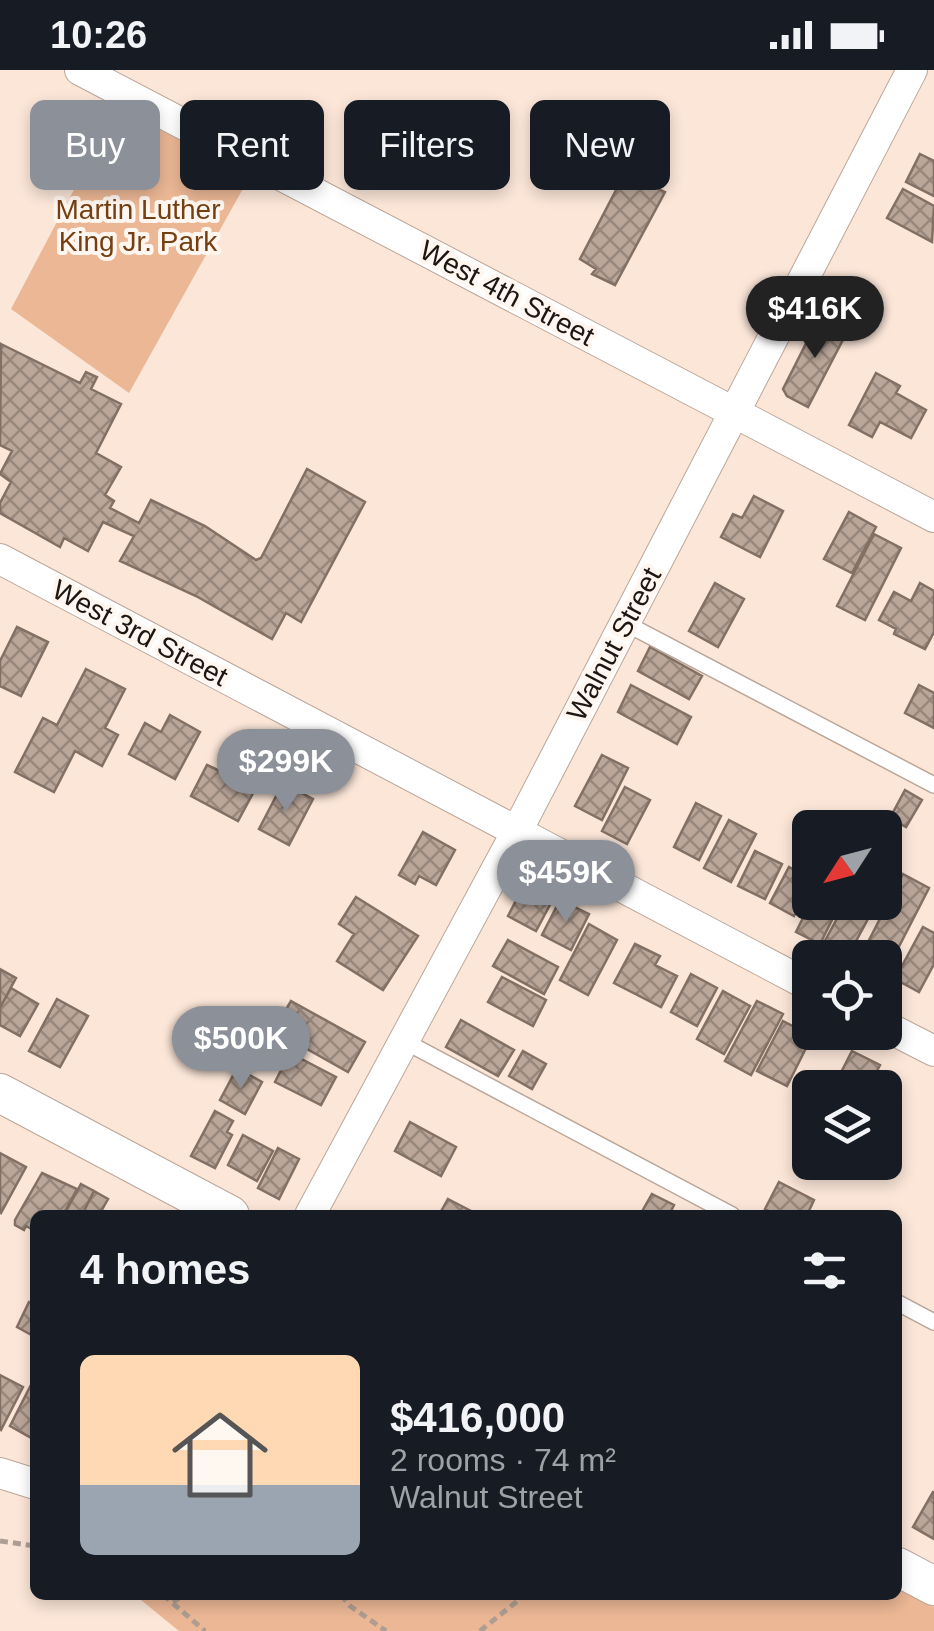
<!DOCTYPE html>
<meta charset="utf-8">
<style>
:root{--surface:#171b24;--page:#242831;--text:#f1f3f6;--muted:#9ea1a6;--accent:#8c9099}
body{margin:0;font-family:Arial,sans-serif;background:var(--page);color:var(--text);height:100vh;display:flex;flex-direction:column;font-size:38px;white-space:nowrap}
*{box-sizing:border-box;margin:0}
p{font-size:32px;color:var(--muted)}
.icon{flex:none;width:55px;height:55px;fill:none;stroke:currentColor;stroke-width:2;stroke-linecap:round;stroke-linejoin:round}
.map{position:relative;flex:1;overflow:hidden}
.drawer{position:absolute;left:30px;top:1140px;width:872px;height:390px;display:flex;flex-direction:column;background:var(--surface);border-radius:15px;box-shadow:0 5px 15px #0003}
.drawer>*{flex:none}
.banner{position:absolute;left:30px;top:30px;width:875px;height:90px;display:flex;gap:20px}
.needle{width:65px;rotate:234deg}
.tools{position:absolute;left:792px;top:740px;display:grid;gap:20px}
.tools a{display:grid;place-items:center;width:110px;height:110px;border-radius:15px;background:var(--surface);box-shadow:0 5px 15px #0003;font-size:50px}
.price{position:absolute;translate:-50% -85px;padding:0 22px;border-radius:35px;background:var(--accent);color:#fff;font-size:32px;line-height:65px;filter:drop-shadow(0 2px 5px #0008)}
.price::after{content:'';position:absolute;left:50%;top:60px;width:30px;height:22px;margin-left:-15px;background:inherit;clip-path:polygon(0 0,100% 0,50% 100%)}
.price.selected{background:#222;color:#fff}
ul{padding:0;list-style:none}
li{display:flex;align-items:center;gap:30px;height:250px;padding:0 50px}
li span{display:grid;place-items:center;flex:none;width:280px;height:200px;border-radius:15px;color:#555}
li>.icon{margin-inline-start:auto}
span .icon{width:120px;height:120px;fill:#fffc;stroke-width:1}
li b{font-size:42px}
h2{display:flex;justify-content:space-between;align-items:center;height:120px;padding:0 50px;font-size:42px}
.tag{padding:0 35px;border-radius:15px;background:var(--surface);box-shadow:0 5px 15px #0003;font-size:35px;line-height:90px}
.tag.selected{background:var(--accent);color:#fff}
.status{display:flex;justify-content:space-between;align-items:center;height:70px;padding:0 50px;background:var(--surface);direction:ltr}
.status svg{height:28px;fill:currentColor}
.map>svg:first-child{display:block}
.green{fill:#ebb795}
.building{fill:url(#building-cross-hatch);stroke:#837064;stroke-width:2.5}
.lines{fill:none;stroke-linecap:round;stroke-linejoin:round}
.service-casing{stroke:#bba79a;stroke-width:18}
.minor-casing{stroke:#bba79a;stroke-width:32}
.tertiary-casing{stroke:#bba79a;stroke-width:40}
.path{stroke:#ad9d92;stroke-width:5;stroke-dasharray:8 5;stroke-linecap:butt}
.service{stroke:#fff;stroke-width:15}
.minor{stroke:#fff;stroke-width:30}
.tertiary{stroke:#fff;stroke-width:38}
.labels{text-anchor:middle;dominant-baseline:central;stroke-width:8;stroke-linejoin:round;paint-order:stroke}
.park-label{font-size:28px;fill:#753f12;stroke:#fff6f0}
.street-label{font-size:28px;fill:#1d1611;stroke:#fff6f0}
</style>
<div class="status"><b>10:26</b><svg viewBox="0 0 49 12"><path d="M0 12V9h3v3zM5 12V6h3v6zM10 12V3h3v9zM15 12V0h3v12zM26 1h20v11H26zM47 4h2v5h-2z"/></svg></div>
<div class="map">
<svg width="934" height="1561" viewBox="0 0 934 1561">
<defs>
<pattern id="building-cross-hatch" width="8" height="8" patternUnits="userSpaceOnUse" patternTransform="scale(2.5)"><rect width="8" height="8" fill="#bba79a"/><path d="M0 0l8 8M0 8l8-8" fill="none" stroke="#97877c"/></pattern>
</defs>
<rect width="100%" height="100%" fill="#fbe6d8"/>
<path class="green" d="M117,38l133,68 -121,217 -118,-84z
M898,1518l36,19v24h-755l-43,-35 762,-1z"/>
<path class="building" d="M630,69l14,8 -7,14 -15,-7z
M920,84l14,7v35l-28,-14z
M625,103l40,19 -50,93 -23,-11 4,-5 -16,-10z
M903,119l31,17 -2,36 -45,-24z
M820,246l28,14 -40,77 -21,-11 -4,-7z
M1,274l79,39 6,-11 11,5 -6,12 30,15 -25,49 25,14 -16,28 9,6 -4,7 29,15 12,-23 54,26 51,34 5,-2 46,-89 58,33 -64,120 -15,-9 -14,26 -76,-43 -76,-35 14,-25 -31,-14 -15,29 -24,-13 -4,9 -60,-34v-10l11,-21 -11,-8 12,-23 -12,-6z
M876,303l24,13 -4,7 30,17 -15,28 -31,-16 -8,15 -23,-12z
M754,426l29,15 -23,46 -39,-20 12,-23 9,4z
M849,442l27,15 -24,46 -28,-14z
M874,464l27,14 -36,72 -28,-14z
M715,513l29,16 -26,48 -29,-16z
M920,513l14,8v41l-9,17 -31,-15 2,-5 -17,-9 15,-28 17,9z
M17,557l31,15 -27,54 -21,-10v-25z
M650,577l52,29 -13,23 -51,-28z
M86,599l39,20 -20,39 13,7 -16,31 -27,-15 -21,41 -39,-20 28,-54 14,7z
M631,615l60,32 -14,27 -59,-32z
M919,615l15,8v35l-29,-15z
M170,645l30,17 -25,47 -46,-25 16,-31 16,9z
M232,684l33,17 -27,50 -47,-25 16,-31 15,7z
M602,685l26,13 -26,52 -27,-14z
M283,713l30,16 -24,46 -30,-16z
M625,717l25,13 -23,44 -25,-13z
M905,720l17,10 -16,27 -16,-9z
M696,733l25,13 -22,44 -25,-13z
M729,750l27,14 -25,48 -27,-14z
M423,762l32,18 -19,35 -17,-9 -4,8 -16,-9z
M755,781l27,13 -17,35 -27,-13z
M789,797l21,11v8l-16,30 -24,-13z
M903,804l26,14 -38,74 -26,-14z
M524,815l28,16 -16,30 -28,-15z
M356,827l62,39 -35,54 -46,-29 17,-27 -15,-10z
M560,830l29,14 -18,36 -29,-15z
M811,832h30l-21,42 -24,-12z
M846,832h31l-30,56h-8l-18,-10z
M589,854l28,16 -29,55 -28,-15z
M923,857l11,6v31l-15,28 -24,-13z
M508,870l50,27 -14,27 -51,-28z
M635,874l25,12 -5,9 22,11 -16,31 -47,-24z
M0,899l16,9 -16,30z
M691,904l26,14 -20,38 -26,-14z
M502,907l44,23 -13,26 -45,-24z
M11,918l27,16 -18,32 -20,-11v-17z
M723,921l27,15 -26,48 -27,-15z
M57,929l31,17 -28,51 -31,-16z
M291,931l74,41 -17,30 -64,-36 5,-10 -10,-5z
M757,931l26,13 -32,61 -26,-14z
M461,950l53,30 -16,26 -52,-29z
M783,951l29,15 -25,50 -30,-15z
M523,981l23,13 -14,25 -23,-13z
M852,981l28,14 -12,23h-35z
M290,983l46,24 -15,28 -46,-23z
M237,998l25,14 -17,32 -25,-14z
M215,1041l18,10 -6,11 5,3 -17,33 -24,-12z
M410,1052l46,25 -15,29 -46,-25z
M243,1065l30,16 -16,30 -29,-16z
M278,1078l21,11 -20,40 -21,-11z
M0,1083l26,14 -25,46 -1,-1z
M42,1103l35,16 -14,26h-28v16l-9,-5 -2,4 -9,-5v-5z
M779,1112l35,18 -7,15h-31l-11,-6z
M81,1114l13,7 -12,24h-18z
M94,1121l14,8 -9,16h-17z
M652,1124l22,11 -5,10h-29z
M448,1129l25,13 -1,3h-33z
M29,1232l6,3v32l-18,-10z
M0,1305l23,12 -22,43 -1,-1z
M35,1307v63l-25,-14z
M933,1422h1v47l-21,-12z"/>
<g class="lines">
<g class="service-casing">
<path id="service" d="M625,553l309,162
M404,971l328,174
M898,1233l36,19"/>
</g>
<g class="minor-casing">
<path id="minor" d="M80,0l854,447
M0,489l810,427
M885,956l49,25
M310,1145l206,-382 396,-763
M0,1403l35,11"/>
</g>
<g class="tertiary-casing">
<path id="tertiary" d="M0,1023l230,122
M898,1497l36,19"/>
</g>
<path class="path" d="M0,1471l35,5
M163,1525l42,36
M341,1525l9,11 36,25
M173,1532l11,-7
M480,1561l45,-36"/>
<use href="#service" class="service"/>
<use href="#minor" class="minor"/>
<use href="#tertiary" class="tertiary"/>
</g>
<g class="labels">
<g class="park-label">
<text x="138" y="139">Martin Luther<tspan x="138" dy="32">King Jr. Park</tspan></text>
</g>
<g class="street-label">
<text transform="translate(507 223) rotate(28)">West 4th Street</text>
<text transform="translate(140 563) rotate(28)">West 3rd Street</text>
<text transform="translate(614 574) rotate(-62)">Walnut Street</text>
</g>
</g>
</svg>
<div class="tools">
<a><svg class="needle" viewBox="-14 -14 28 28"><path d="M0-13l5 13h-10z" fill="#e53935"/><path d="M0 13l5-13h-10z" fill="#9ea1a6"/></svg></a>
<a><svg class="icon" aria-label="locate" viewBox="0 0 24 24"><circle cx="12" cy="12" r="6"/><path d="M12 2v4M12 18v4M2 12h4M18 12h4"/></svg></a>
<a><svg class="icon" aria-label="layers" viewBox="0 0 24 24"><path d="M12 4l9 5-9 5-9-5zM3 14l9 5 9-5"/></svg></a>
</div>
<b class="price selected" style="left:815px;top:291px">$416K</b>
<b class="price" style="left:286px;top:744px">$299K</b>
<b class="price" style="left:566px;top:855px">$459K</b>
<b class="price" style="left:241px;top:1021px">$500K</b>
<div class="banner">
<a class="tag selected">Buy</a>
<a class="tag">Rent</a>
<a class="tag">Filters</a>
<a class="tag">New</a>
</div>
<section class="drawer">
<h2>4 homes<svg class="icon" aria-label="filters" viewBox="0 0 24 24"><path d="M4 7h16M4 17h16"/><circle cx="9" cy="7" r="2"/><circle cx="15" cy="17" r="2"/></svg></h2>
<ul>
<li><span style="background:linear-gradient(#ffd9b3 65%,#9aa5b1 0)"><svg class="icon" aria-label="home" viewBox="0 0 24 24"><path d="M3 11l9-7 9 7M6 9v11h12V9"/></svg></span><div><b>$416,000</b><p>2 rooms · 74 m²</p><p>Walnut Street</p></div></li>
</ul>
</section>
</div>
